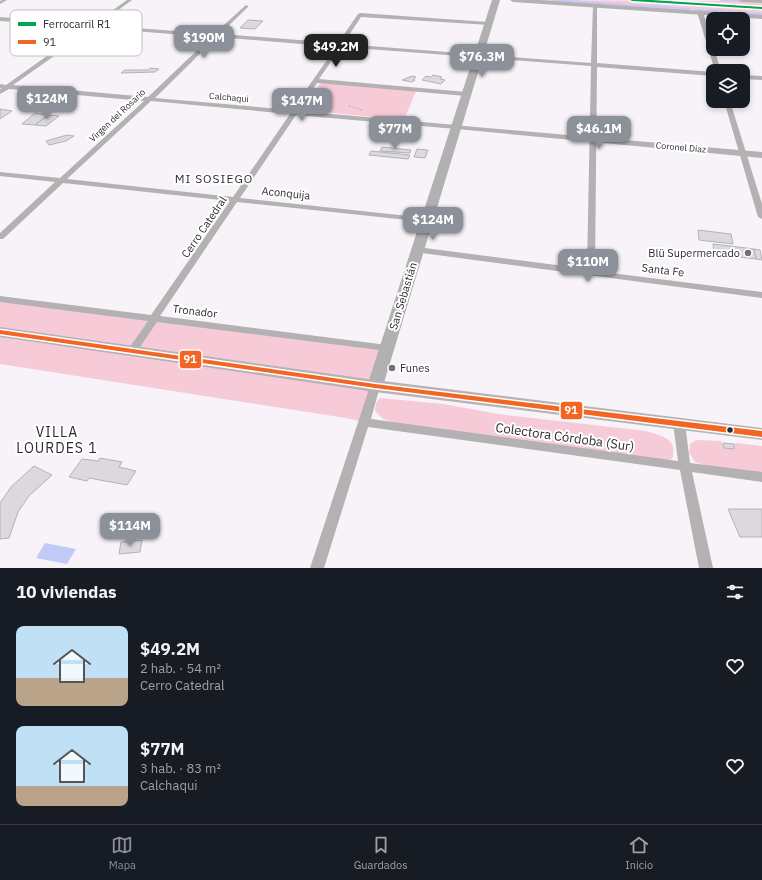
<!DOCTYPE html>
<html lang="es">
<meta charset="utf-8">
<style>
:root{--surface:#171b24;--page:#242831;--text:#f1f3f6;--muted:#9ea1a6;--line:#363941;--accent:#8c9099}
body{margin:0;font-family:"IBM Plex Sans",sans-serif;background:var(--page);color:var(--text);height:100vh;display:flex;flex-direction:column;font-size:15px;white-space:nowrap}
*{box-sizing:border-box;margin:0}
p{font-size:13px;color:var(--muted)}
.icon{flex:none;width:22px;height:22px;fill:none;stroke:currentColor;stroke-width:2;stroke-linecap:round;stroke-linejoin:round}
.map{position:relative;height:568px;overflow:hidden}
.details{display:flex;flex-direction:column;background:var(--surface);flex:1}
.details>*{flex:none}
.tools{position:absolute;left:706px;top:12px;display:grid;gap:8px}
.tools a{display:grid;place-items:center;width:44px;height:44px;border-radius:8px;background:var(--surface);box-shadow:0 2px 6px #0003;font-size:20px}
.price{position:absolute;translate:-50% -34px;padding:0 9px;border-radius:8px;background:var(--accent);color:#fff;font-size:13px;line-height:26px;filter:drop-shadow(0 1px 2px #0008)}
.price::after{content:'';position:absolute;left:50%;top:24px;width:12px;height:9px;margin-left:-6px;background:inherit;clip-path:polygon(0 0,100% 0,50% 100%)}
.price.current{background:#222;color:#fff}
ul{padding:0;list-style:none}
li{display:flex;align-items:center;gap:12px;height:100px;padding:0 16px}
li span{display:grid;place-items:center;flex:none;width:112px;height:80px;border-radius:8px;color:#555}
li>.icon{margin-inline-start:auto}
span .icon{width:48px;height:48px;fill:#fffc;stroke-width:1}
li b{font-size:17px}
h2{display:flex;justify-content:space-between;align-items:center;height:48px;padding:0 16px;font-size:17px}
.tabs{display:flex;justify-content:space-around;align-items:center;height:56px;border-top:1px solid var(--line);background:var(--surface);font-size:11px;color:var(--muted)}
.tabs a{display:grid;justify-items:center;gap:2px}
.tabs .current{color:var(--accent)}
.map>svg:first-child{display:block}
.green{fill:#f7cad8}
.water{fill:#c2caf8}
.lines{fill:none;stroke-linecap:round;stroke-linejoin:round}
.stream{stroke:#c2caf8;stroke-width:2}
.building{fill:#dbd9dd;stroke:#b4b2b7}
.path-far1{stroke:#b9b7b9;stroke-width:1;stroke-dasharray:1 1;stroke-linecap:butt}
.path{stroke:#b9b7b9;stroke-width:1.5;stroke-dasharray:1.5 1.5;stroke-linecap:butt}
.minor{fill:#b3b1b2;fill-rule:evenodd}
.tertiary{fill:#b3b1b2;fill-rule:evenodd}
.secondary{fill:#b2b1b2;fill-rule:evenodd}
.primary{fill:#b6b3b7;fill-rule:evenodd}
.bus-1-casing{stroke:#fff;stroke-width:3}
.bus-1{fill:#f26522;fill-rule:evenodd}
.rail-1-casing{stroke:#fff;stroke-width:3}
.rail-1{fill:#00a651;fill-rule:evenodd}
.poi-dot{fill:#747175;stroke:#fff;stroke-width:1.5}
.bus-dot{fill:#2d2b2e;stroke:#fff;stroke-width:1.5}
.labels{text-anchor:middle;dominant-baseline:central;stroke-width:4;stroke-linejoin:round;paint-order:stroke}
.far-street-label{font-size:9px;fill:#2d2b2e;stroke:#fff}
.street-label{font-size:11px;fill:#2d2b2e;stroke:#fff}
.poi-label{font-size:11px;fill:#2d2b2e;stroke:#fff;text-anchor:end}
.neighbourhood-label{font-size:12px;letter-spacing:1px;fill:#2d2b2e;stroke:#fff}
.near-street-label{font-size:13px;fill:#2d2b2e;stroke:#fff}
.near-neighbourhood-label{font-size:14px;letter-spacing:1px;fill:#2d2b2e;stroke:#fff}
.key{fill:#fff;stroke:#c0bfc0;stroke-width:1}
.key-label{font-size:11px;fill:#2d2b2e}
.line-badge{stroke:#fff;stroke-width:1.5}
.badge-label{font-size:11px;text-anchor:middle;font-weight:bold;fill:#fff}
</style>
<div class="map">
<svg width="762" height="568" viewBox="0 0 762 568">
<rect width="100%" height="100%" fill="#f7f3f8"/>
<path class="green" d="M513,0l249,1v16z
M322,83l94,8 -12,29 -103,-10 19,-26z
M0,299l387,49 -23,74 -18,-4 -346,-54z
M380,398l64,6 54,10 148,17c15,5 33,7 26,28l-8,2 -262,-36 -19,-6 -8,-8 1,-8z
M696,440l25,1 3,7 10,1v-5l2,-1 26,3v28l-55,-8 -12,-4 -6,-9 1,-9z"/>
<path class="water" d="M45,543l31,6 -9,15 -31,-6z"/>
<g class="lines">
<path class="stream" d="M553,0l137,9
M721,0l22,1
M696,10l66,4"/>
</g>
<path class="building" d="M248,20l15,1 -8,8 -15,-1z
M150,68l9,1 -4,3 -34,1 4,-3h23z
M433,75l9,2 -2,2 5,1 -4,4 -19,-4 4,-4 5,1z
M412,76l4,1 -3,3h2l-3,2 -10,-2z
M0,109l12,2 -12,8z
M35,113l13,2 -13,10 -13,-1z
M48,115l11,1 -13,10 -11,-1z
M67,135l7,1 -8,5 -17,4 -3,-4z
M382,147l29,3 -1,3 -30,-2z
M417,149l11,1 -3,8 -11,-1z
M371,151l39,4 -2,4 -39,-4z
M698,230l33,4 2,10 -34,-4z
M713,244l41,5 2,10 -42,-5z
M754,249l6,1 2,10 -6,-1z
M723,443l11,1v5l-10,-1z
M100,458l22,4 -3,5 17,4 -9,14 -38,-7 -2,3 -18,-4 13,-18 16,2z
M34,466l18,9 -23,21 -11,16 -9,26 -9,1v-36l11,-16z
M728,509h34v28h-22z
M142,540l-2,12 -21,2 2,-12z"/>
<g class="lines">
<path class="path-far1" d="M673,0l7,3"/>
<path class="path" d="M349,106l13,4"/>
<path class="minor" d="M2,0h5l-7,4v-3z
M127,0h5l-34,25 116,9 32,-29 2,1v1l-28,27 118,9 20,-29 2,-1 128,9 3,2 -1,1 -129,-8 -18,27 248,19 2,-57 4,-1v58l116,9v4l-116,-9 -2,204 167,21v6l-348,-46 -1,-2 4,-3 170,22 4,-203 -250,-19 -22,32 147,13 3,2 -3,2 -149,-13 -19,28 158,14 3,2 -3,2 -160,-14 -56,83 187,20 4,2 -4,2 -190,-20 -77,114 227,29 4,1 1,2 -1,2 -4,1 -230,-29 -21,31h-8l-1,-2 21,-30 -148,-19v-6l151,19 79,-114 -167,-18 -60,56h-3v-6l55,-51 -55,-6v-4l60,6 84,-77 -135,-12 -9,5v-5l2,-1h-2v-4l6,1 82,-58 -88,-6v-4l92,8zM94,28l117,9 -63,60 -135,-12zM217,37l119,10 -44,63 -137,-12zM151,101l139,13 -57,83 -166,-18z
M700,10l3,2 18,59h-6l-18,-59z
M743,75l19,1v4l-19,-1z
M724,101h6l32,103v15l-4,-2z
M375,382l4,1 1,3 -9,33 307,42 -5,-38 2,-3 4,-1 4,1 2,3 5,40 72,9v10l-70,-10 21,96h-14l-19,-98 -312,-43 -44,141h-14l60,-182 1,-3z"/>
<path class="tertiary" d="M510,0h29l223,15v4l-249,-17z
M453,125l309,27v6l-306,-29 -4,-2z"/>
<path class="secondary" d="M492,0h8l-117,386 -3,4 -5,1 -5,-1 -3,-4z
M738,0h24v3l-20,-1z"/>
<path class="primary" d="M0,327l375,53 387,48v12l-387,-48 -375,-55z"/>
<g class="bus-1-casing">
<path id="bus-1" d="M0,330l375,54 387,47v6l-387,-49 -375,-54z"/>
</g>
<use href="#bus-1" class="bus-1"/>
<g class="rail-1-casing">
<path id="rail-1" d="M630,0h21l111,7v2l-130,-8z"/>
</g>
<use href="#rail-1" class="rail-1"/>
</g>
<g class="poi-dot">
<circle cx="748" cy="253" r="4"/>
<circle cx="392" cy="368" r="4"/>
</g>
<circle class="bus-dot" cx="730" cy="430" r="3.5"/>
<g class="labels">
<g class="far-street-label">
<text transform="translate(229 97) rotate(5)">Calchaqui</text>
<text transform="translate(117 115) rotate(-43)">Virgen del Rosario</text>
<text transform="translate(681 147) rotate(5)">Coronel Díaz</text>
</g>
<g class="street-label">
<text transform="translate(286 193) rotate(6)">Aconquija</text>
<text transform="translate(204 227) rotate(-56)">Cerro Catedral</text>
<text transform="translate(663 270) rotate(7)">Santa Fe</text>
<text transform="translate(403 296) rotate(-73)">San Sebastián</text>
<text transform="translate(195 311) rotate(7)">Tronador</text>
</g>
<g class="poi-label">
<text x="740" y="253">Blü Supermercado</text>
<text x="400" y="368" text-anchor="start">Funes</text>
</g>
<g class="neighbourhood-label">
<text x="214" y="178">MI SOSIEGO</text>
</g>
<g class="near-street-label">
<text transform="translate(565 437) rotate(8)">Colectora Córdoba (Sur)</text>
</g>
<g class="near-neighbourhood-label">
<text x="57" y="432">VILLA<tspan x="57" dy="16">LOURDES 1</tspan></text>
</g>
</g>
<rect x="10" y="10" width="132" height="46" rx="6" class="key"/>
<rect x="18" y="22" width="18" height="4" fill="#00a651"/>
<rect x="18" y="40" width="18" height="4" fill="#f26522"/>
<g class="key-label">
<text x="43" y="28">Ferrocarril R1</text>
<text x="43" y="46">91</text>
</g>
<g class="line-badge">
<rect x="179" y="350" width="23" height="19" rx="4" fill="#f26522"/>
<rect x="560" y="401" width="23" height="19" rx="4" fill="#f26522"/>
</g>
<g class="badge-label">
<text x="190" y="363">91</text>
<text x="571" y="414">91</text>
</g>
</svg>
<div class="tools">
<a><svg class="icon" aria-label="locate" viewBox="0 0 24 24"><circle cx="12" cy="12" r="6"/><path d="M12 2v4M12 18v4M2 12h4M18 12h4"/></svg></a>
<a><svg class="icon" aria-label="layers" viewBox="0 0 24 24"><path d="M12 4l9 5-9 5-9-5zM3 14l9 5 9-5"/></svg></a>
</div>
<b class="price" style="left:204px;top:59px">$190M</b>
<b class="price current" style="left:336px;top:68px">$49.2M</b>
<b class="price" style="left:482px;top:78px">$76.3M</b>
<b class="price" style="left:47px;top:120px">$124M</b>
<b class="price" style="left:302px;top:122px">$147M</b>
<b class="price" style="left:395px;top:150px">$77M</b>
<b class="price" style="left:599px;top:150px">$46.1M</b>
<b class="price" style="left:433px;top:241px">$124M</b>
<b class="price" style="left:588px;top:283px">$110M</b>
<b class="price" style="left:130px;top:547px">$114M</b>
</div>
<section class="details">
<h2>10 viviendas<svg class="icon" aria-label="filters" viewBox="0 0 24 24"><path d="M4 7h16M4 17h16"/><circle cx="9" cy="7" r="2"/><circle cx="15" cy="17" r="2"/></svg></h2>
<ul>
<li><span style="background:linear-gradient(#bfe0f5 65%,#b9a48a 0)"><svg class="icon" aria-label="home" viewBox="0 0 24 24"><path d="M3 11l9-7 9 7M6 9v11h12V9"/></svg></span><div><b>$49.2M</b><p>2 hab. · 54 m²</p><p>Cerro Catedral</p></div><svg class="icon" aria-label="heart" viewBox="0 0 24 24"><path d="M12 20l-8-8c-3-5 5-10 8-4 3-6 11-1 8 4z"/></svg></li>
<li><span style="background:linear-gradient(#bfe0f5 75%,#b9a48a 0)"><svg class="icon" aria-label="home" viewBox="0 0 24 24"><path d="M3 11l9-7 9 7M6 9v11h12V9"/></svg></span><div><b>$77M</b><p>3 hab. · 83 m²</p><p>Calchaqui</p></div><svg class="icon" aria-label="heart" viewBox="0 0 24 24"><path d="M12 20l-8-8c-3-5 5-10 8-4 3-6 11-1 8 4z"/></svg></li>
</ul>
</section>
<nav class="tabs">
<a class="current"><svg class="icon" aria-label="map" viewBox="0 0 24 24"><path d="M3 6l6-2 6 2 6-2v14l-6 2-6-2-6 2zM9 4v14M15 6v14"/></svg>Mapa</a>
<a><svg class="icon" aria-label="saved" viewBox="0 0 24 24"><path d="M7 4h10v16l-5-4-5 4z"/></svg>Guardados</a>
<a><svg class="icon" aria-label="home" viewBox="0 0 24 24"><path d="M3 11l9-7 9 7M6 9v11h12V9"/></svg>Inicio</a>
</nav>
